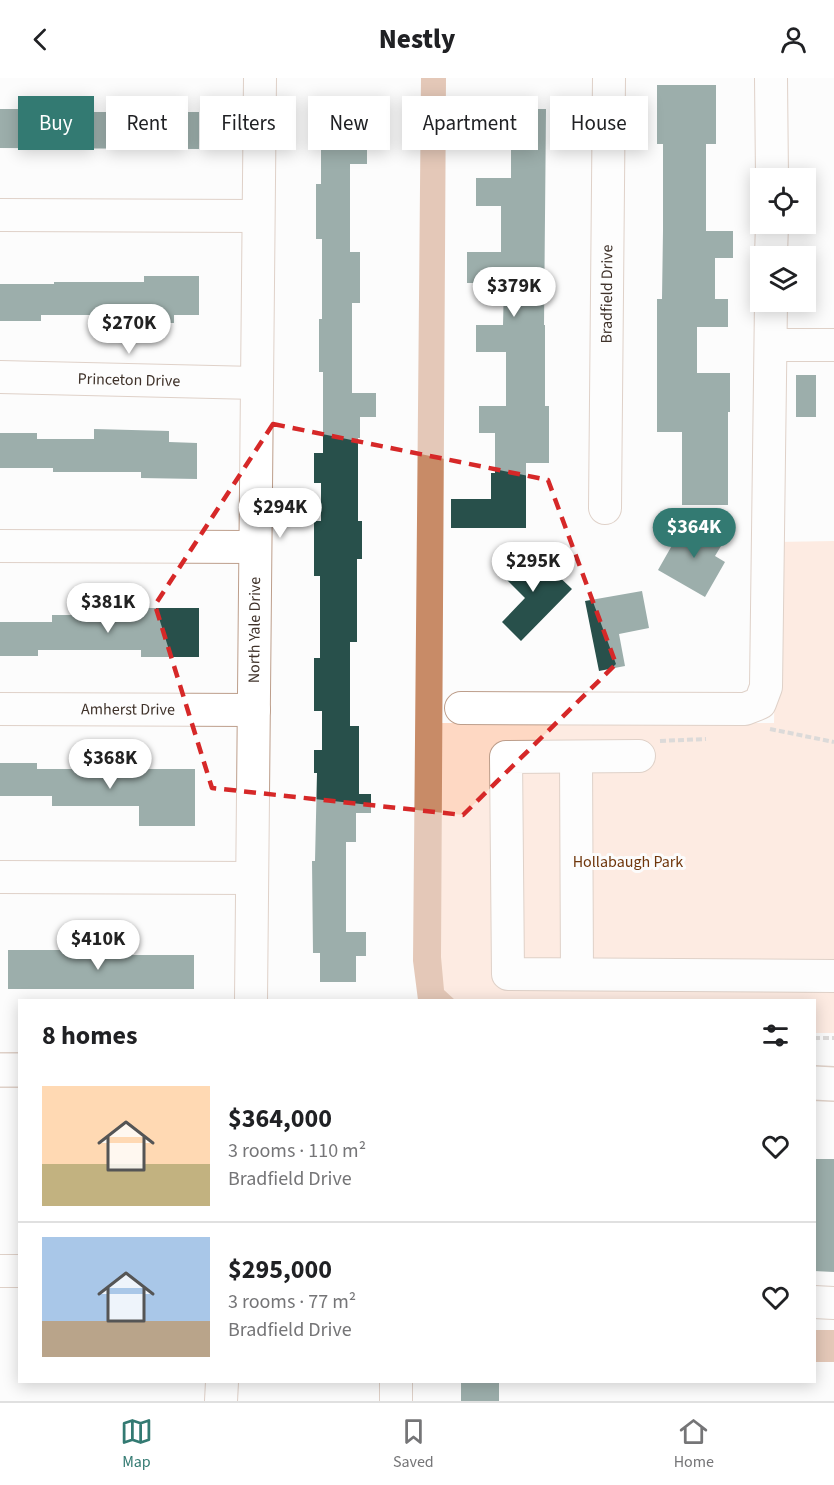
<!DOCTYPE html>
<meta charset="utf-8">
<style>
:root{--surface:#fff;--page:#f6f6f6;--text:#202124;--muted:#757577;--line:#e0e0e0;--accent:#337a72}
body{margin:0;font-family:"Source Sans 3",sans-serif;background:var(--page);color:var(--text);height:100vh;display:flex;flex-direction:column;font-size:22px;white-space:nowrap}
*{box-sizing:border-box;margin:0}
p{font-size:20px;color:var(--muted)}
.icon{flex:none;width:33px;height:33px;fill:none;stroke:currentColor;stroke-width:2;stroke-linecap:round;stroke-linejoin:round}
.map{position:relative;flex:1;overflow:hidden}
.drawer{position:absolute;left:18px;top:921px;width:798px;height:384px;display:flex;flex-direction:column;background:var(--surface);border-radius:0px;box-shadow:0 3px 15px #0003}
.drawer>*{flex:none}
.banner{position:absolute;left:18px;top:18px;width:798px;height:54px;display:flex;gap:12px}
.tools{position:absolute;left:750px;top:90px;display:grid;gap:12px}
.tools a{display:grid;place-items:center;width:66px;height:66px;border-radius:0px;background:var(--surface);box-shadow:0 3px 15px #0003;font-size:30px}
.price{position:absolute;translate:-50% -51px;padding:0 14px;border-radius:21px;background:#fff;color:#222;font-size:20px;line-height:39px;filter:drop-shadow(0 2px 3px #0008)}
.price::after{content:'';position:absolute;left:50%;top:36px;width:18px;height:14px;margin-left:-9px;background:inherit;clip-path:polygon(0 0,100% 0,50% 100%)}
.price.active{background:var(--accent);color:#fff}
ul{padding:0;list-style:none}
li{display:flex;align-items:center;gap:18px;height:150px;padding:0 24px}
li+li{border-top:2px solid var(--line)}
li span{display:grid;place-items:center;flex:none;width:168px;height:120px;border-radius:0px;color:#555}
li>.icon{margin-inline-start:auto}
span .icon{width:72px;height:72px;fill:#fffc;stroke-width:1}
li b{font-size:26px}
h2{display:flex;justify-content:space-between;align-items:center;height:72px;padding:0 24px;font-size:26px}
.tag{padding:0 21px;border-radius:0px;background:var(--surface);box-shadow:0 3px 15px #0003;font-size:21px;line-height:54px}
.tag.active{background:var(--accent);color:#fff}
header{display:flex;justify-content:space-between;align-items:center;height:78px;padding:0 24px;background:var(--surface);font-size:27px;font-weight:800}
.menu{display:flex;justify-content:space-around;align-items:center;height:84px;border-top:2px solid var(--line);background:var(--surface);font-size:16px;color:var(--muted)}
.menu a{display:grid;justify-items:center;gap:3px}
.menu .active{color:var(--accent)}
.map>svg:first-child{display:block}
.green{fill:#fed8c3}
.water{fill:#c88b67}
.building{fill:#28504b}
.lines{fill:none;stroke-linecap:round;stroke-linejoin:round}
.minor-casing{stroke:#bd9e8b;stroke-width:34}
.major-casing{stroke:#bd9e8b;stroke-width:36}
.path{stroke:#b6b2af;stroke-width:4;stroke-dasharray:6 3;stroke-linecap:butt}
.minor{stroke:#fff;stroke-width:32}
.major{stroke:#fff;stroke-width:33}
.marked{fill:none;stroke:#d62828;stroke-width:4.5;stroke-dasharray:12 8;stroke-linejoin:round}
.labels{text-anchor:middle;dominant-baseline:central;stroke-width:6;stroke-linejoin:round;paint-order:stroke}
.street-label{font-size:16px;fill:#3f322a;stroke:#fcfcfc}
.park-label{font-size:16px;fill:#6f360b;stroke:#fcfcfc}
</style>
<header><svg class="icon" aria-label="back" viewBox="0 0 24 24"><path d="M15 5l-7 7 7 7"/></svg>Nestly<svg class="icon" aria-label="person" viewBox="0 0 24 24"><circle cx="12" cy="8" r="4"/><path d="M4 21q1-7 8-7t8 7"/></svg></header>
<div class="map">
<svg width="834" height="1323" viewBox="0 0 834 1323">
<rect width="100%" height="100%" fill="#fcfcfc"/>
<path class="green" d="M834,463v492h-19l-1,-33h-393l3,-277h350l3,-181z"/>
<path class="water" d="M421,0h25l-5,879 3,33 11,10h-37l-5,-39z
M814,1252h20v32h-19z"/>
<path class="building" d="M657,7h59v59h-10v87h27v27h-18v41h13v28h-31v46h33v39h-2v93h-46v-73h-25v-133h5l1,-68v-87h-6z
M0,31h42v3h157v37l-199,-1z
M321,31h46v55h-17v88h10v51h-8v90h24v24h-16v21h-2v83h4v38h-5v83h-7v84h9v68h12v19h-15v29h-10v90h20v24h-10v26h-36v-29h-7l-1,-92h3l2,-88h-3v-23h8v-39h-8v-53h6v-82h-6v-55h7v-38h-7v-30h9v-81h-4v-53h3v-80h-6v-55h5z
M474,31h72l-2,216h1v81h4v57h-23v65h-75v-29h40v-26h4v-40h-16v-27h27v-54h-30v-27h27l1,-42h-37v-31h34v-46h-25v-28h35v-40h-37z
M144,198h55v39h-25v8h-30v-8h-103v6h-41v-37h54v-2h90z
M796,297h20v42h-20z
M94,351l75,2v11l28,1v36l-56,-1v-6h-88v-4h-53v-35h37v6h57z
M687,441l37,22 -9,15 10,6 -20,35 -47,-27z
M529,470l43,41 -51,52 -19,-19 23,-24 -23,-23z
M642,513l7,37 -30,6 6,32 -26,5 -14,-70z
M141,530h58v49h-58v-7h-103v6h-38v-34h52v-7h89z
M0,685h37v6h158v57h-56v-20h-87v-10h-52z
M8,872h54v2h66v3h66v34h-186z
M814,1081h20v113l-20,-1z
M461,1304h38v19h-38z"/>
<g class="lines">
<g class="minor-casing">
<g id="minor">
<path d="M771,0l1,100"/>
<path d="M0,137l258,1"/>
<path d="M771,178l1,-32"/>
<path d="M771,267h63"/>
<path id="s1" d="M0,299l257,6"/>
<path id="s2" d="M605,430l4,-430"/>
<path d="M0,468l255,1"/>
<path d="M461,630l284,1 15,-6 6,-16 5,-385"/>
<path id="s3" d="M0,631l254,1"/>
<path d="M639,678l-133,1 2,217 326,2"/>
<path d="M576,679l1,217"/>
<path d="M0,799l252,1"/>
<path id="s4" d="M251,922l9,-922"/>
<path d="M0,1193h20"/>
<path d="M814,1224l20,1"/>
<path d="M221,1323l1,-19"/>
<path d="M396,1323v-19"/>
</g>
</g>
<g class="major-casing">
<path id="major" d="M0,992h20
M814,1005l20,1"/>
</g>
<path class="path" d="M770,651l64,13
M660,663l46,-2
M814,960h20"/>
<use href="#minor" class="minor"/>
<use href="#major" class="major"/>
</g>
<path d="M0 0H834V1323H0ZM273,346l275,56 68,184 -153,151 -251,-27 -57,-183z" fill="#fcfcfc" fill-opacity=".55" fill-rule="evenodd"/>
<path class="marked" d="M273,346l275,56 68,184 -153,151 -251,-27 -57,-183z"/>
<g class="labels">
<g class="street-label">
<text stroke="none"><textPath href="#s2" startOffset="214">Bradfield Drive</textPath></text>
<text stroke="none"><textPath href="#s1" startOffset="129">Princeton Drive</textPath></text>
<text stroke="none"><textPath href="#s4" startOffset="370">North Yale Drive</textPath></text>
<text stroke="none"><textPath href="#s3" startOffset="128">Amherst Drive</textPath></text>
</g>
<g class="park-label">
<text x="628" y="784">Hollabaugh Park</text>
</g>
</g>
</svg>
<div class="tools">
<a><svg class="icon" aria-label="locate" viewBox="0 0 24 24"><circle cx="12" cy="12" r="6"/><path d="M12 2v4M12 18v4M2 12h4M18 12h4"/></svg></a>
<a><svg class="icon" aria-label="layers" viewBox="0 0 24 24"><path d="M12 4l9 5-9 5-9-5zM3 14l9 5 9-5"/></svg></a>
</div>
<b class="price" style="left:514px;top:240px">$379K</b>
<b class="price" style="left:129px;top:277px">$270K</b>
<b class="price" style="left:280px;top:461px">$294K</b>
<b class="price active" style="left:694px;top:481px">$364K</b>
<b class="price" style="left:533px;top:515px">$295K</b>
<b class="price" style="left:108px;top:556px">$381K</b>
<b class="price" style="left:110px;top:712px">$368K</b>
<b class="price" style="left:98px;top:893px">$410K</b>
<div class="banner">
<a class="tag active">Buy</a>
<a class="tag">Rent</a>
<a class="tag">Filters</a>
<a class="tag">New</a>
<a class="tag">Apartment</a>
<a class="tag">House</a>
</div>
<section class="drawer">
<h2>8 homes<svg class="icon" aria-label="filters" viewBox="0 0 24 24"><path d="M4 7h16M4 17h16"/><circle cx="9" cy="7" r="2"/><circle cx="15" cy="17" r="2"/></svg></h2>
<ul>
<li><span style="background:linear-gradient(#ffd9b3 65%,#c2b280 0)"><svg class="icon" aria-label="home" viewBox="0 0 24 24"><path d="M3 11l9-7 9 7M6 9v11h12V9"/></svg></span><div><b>$364,000</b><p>3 rooms · 110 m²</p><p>Bradfield Drive</p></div><svg class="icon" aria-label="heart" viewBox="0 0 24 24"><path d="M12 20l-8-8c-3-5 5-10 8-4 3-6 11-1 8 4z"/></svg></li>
<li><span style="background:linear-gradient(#a9c7e8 70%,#b9a48a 0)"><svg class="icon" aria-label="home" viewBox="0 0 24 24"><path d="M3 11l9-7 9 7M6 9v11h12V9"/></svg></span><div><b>$295,000</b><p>3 rooms · 77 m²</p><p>Bradfield Drive</p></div><svg class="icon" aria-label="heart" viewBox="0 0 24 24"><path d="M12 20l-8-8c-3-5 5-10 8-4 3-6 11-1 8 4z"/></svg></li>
</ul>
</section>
</div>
<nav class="menu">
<a class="active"><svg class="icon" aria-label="map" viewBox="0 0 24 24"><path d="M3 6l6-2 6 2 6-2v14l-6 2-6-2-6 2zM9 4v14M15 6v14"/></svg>Map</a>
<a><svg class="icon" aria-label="saved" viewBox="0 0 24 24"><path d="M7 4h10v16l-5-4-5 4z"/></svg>Saved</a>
<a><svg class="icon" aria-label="home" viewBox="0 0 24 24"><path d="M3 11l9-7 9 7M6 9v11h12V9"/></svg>Home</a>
</nav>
